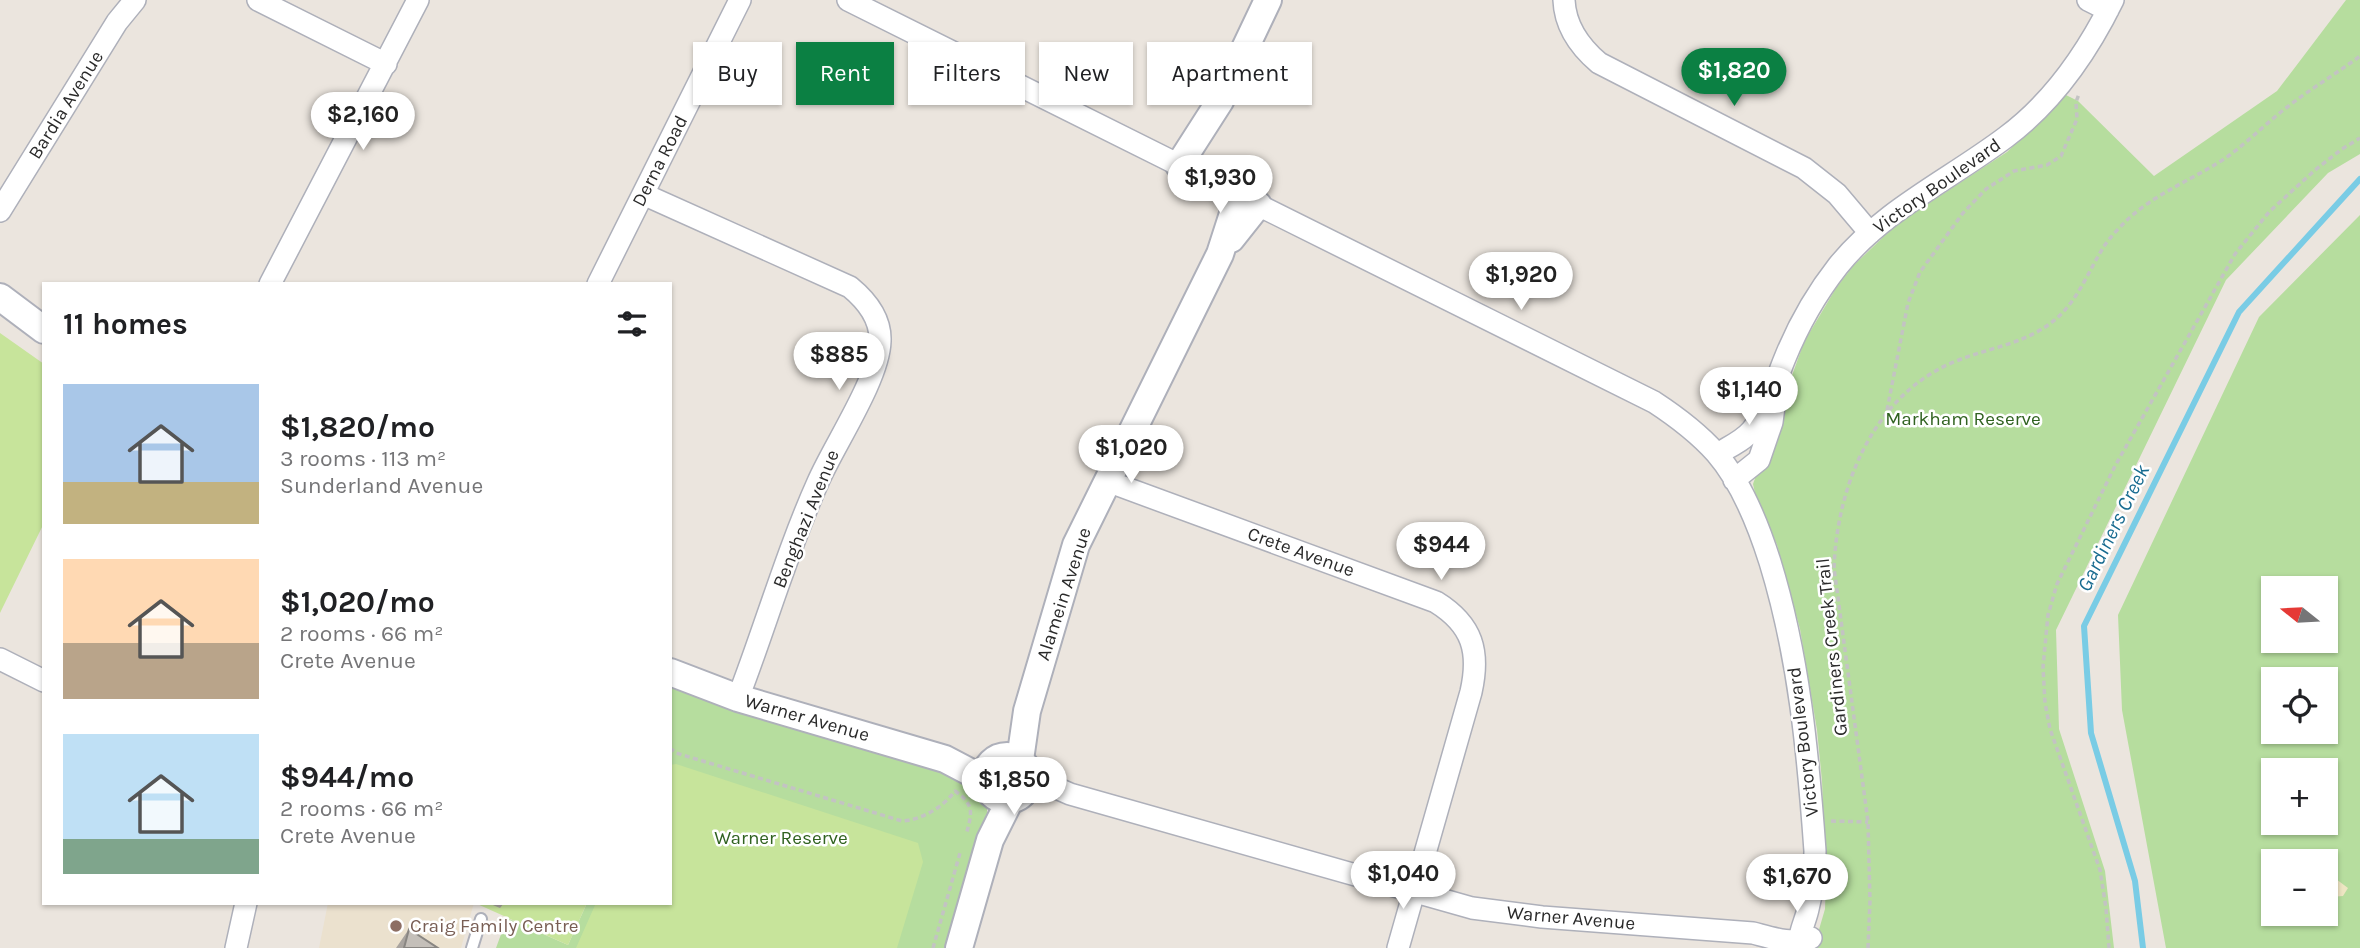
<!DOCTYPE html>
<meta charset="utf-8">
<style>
:root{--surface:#fff;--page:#f6f6f6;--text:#202124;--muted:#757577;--accent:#0b8043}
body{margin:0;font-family:Karla,sans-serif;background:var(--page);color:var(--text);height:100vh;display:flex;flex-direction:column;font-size:26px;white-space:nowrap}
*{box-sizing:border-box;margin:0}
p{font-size:23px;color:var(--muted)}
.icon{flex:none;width:38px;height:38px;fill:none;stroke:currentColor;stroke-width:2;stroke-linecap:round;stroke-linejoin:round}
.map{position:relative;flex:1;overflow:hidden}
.drawer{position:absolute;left:42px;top:282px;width:630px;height:623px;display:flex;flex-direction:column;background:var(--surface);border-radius:0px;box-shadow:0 2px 5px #0004}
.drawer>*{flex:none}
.banner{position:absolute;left:693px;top:42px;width:665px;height:63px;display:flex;gap:14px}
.needle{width:46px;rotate:288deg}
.controls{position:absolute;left:2261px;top:576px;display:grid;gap:14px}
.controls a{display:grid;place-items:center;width:77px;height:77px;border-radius:0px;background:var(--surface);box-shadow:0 2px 5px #0004;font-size:35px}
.price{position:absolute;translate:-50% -60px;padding:0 16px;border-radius:24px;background:#fff;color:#222;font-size:23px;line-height:46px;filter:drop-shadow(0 2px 4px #0008)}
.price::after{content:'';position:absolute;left:50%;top:42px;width:21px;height:16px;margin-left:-10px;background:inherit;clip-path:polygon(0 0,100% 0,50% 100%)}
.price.on{background:var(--accent);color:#fff}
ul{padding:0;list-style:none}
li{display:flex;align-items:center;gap:21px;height:175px;padding:0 21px}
li span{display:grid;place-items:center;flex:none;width:196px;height:140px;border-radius:0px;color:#555}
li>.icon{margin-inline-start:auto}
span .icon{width:84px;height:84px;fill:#fffc;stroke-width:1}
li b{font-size:30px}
h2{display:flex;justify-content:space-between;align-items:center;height:84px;padding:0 21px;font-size:30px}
.tag{padding:0 24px;border-radius:0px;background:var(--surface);box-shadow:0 2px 5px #0004;font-size:24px;line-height:63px}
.tag.on{background:var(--accent);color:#fff}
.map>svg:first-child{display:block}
.education{fill:#ebe1ce}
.green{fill:#b6dd9e;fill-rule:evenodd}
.sand{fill:#eee6c3}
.pitch{fill:#c7e49b}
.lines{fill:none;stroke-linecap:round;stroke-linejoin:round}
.stream{stroke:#79cce5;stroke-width:6}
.service-casing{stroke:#aeb0ba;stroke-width:14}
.minor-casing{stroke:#aeb0ba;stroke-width:24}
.tertiary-casing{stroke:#aeb0ba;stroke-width:30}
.path{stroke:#c3c3c3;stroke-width:3.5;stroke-dasharray:5 3.5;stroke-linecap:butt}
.service{stroke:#fff;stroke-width:10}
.minor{stroke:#fff;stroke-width:21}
.tertiary{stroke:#fff;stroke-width:26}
.wall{fill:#a9a49f}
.building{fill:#c4bfb9;stroke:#898682;stroke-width:2}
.education-dot{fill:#8d6e63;stroke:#fff;stroke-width:2.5}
.labels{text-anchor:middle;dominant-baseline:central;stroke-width:5;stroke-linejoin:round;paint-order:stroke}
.street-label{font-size:19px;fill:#2a2a2a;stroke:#fff}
.park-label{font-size:19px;fill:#306220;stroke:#fff}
.education-label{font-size:19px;fill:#785e54;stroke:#fff;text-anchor:start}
.water-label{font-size:21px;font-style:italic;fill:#186b90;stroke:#fff}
</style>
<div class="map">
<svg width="2360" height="948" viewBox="0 0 2360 948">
<rect width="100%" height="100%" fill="#ebe5de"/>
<path class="education" d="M328,903h146l-13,45h-142z"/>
<path class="green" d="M2346,0h14v154l-32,19 -102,107 -170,350 3,99 46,142 9,77h-296v-15l7,-24 1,-28 -4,-100 -5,-51 -17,-101 -23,-84 -22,-52 -2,-9 51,-142 32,-54 18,-23 43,-41 110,-72 59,-57 12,6 76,75 123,-85z
M2360,215v733h-194l-44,-238 -4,-95 141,-298zM2273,588h53v52h-53zM2273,679h53v53h-53zM2273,770h53v52h-53zM2273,861h53v53h-53z
M670,683l284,89 28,17 5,20v9l-38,130h-453l11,-30 61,27 19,-42h83z"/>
<path class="sand" d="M2322,858l10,3v15l16,12 -5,8 -14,1 -3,-9v-27h-4z"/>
<path class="pitch" d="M0,333l44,31v159l-44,90z
M676,764l242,79 5,19 -26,86h-321l20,-45h74v-138z
M475,903h112l-19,42z"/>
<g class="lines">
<path class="stream" d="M2143,948l-8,-67 -44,-148 -7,-107 155,-314 121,-133"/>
<g class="service-casing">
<path id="service" d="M472,948l9,-29"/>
</g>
<g class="minor-casing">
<path id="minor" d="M258,0l128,64
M848,0l331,165
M1564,0c1,26 15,46 35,63l205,105 33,26 33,39
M2088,0l20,10
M643,194l207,93c17,14 31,31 30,54 -1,38 -46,104 -62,141 -31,69 -53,146 -80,216
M1258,205l396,197c23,15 44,31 62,51 26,30 42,71 54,109 29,94 38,191 45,289 0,20 -2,39 -7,58 -3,14 -10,24 -8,39
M0,211l117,-189 18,-22
M270,284l148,-284
M598,284l142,-284
M1717,454c12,-7 26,-13 35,-24 16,-20 23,-48 33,-72 13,-32 31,-64 53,-92 45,-56 111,-86 168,-129 47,-35 81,-84 107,-137
M1734,480l25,-20 13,-38 3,-23
M1107,481l329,121c37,23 44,50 35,90l-73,256
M0,659l44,22
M1029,776l41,18 402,114 70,9 211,16c19,5 38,12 58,5
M236,948l10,-45"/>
</g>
<g class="tertiary-casing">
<path id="tertiary" d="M1231,239l27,-34 -79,-40 41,-64 48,-101
M0,297l44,33
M670,672l68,26 207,61 40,21
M985 778a22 22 0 1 1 44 0a22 22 0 1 1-44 0Z
M1020,760l7,-49 49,-166 144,-291 19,-59
M959,948l31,-108 20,-40"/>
</g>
<path class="path" d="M1887,410l21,-107 12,-31 43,-59 23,-24 28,-18 33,-6 14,-9 16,-37 -1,-17 3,-8
M670,748l6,5 226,68c20,-1 41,-14 53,-30 20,14 17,22 11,44
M1831,821l37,1
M933,948l27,-95
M1868,948l2,-47 -2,-79 -34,-254c3,-83 40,-174 122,-207 35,-14 71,-17 101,-43 22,-20 31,-46 46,-70 6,-10 16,-20 24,-28 28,-26 62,-39 94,-59 23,-15 43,-36 65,-53 24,-19 50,-34 74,-52
M2109,948l-3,-40 -6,-38 -50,-141 -5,-26 -2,-36 5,-52 9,-31 58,-118 120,-212 34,-42 46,-42 27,-21 18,-11"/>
<use href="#service" class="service"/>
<use href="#minor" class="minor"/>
<use href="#tertiary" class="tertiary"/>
</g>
<path class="wall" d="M488,903h16l-4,5z
M409,929l29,19h-42z"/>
<path class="building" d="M409,929l29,19h-34z"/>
<circle class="education-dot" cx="396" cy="926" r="7"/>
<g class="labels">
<g class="street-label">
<text transform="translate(66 105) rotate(-58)">Bardia Avenue</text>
<text transform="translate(660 161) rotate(-63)">Derna Road</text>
<text transform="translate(1937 186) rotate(-35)">Victory Boulevard</text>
<text transform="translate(806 519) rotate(-68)">Benghazi Avenue</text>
<text transform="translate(1301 552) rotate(20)">Crete Avenue</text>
<text transform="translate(1064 594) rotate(-72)">Alamein Avenue</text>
<text transform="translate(1832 647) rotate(-96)">Gardiners Creek Trail</text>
<text transform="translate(807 718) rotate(16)">Warner Avenue</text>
<text transform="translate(1803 742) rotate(-97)">Victory Boulevard</text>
<text transform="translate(1571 918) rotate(5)">Warner Avenue</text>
</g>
<g class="park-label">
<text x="1963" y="419">Markham Reserve</text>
<text x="781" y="838">Warner Reserve</text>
</g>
<g class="education-label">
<text x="410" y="926">Craig Family Centre</text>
</g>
<g class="water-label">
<text transform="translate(2113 528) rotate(-64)">Gardiners Creek</text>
</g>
</g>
</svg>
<div class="controls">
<a><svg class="needle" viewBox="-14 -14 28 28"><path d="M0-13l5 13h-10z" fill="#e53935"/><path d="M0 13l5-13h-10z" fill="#757577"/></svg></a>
<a><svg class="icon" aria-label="locate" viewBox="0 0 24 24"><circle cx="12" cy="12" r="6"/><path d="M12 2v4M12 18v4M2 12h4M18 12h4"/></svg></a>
<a>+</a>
<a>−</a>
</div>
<b class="price on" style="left:1734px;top:108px">$1,820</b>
<b class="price" style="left:363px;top:152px">$2,160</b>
<b class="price" style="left:1220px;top:215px">$1,930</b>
<b class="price" style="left:1521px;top:312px">$1,920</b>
<b class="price" style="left:839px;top:392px">$885</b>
<b class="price" style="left:1749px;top:427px">$1,140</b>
<b class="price" style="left:1131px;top:485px">$1,020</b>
<b class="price" style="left:1441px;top:582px">$944</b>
<b class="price" style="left:1014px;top:817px">$1,850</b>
<b class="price" style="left:1403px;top:911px">$1,040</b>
<b class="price" style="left:1797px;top:914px">$1,670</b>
<div class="banner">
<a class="tag">Buy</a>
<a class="tag on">Rent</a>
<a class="tag">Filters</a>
<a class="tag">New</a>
<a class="tag">Apartment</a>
</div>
<section class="drawer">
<h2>11 homes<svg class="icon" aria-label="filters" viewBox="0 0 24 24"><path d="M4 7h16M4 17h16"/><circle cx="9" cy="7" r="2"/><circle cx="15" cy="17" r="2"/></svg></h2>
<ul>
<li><span style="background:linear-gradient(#a9c7e8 70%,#c2b280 0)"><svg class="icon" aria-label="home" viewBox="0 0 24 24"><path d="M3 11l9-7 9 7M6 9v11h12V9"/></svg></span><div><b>$1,820/mo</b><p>3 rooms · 113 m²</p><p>Sunderland Avenue</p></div></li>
<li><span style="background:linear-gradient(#ffd9b3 60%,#b9a48a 0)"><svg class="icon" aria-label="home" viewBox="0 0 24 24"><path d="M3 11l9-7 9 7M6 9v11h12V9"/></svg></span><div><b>$1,020/mo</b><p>2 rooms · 66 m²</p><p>Crete Avenue</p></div></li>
<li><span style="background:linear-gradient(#bfe0f5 75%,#7fa58c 0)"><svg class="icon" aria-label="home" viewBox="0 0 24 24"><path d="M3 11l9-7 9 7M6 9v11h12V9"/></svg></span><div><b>$944/mo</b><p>2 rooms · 66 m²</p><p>Crete Avenue</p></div></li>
</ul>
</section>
</div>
